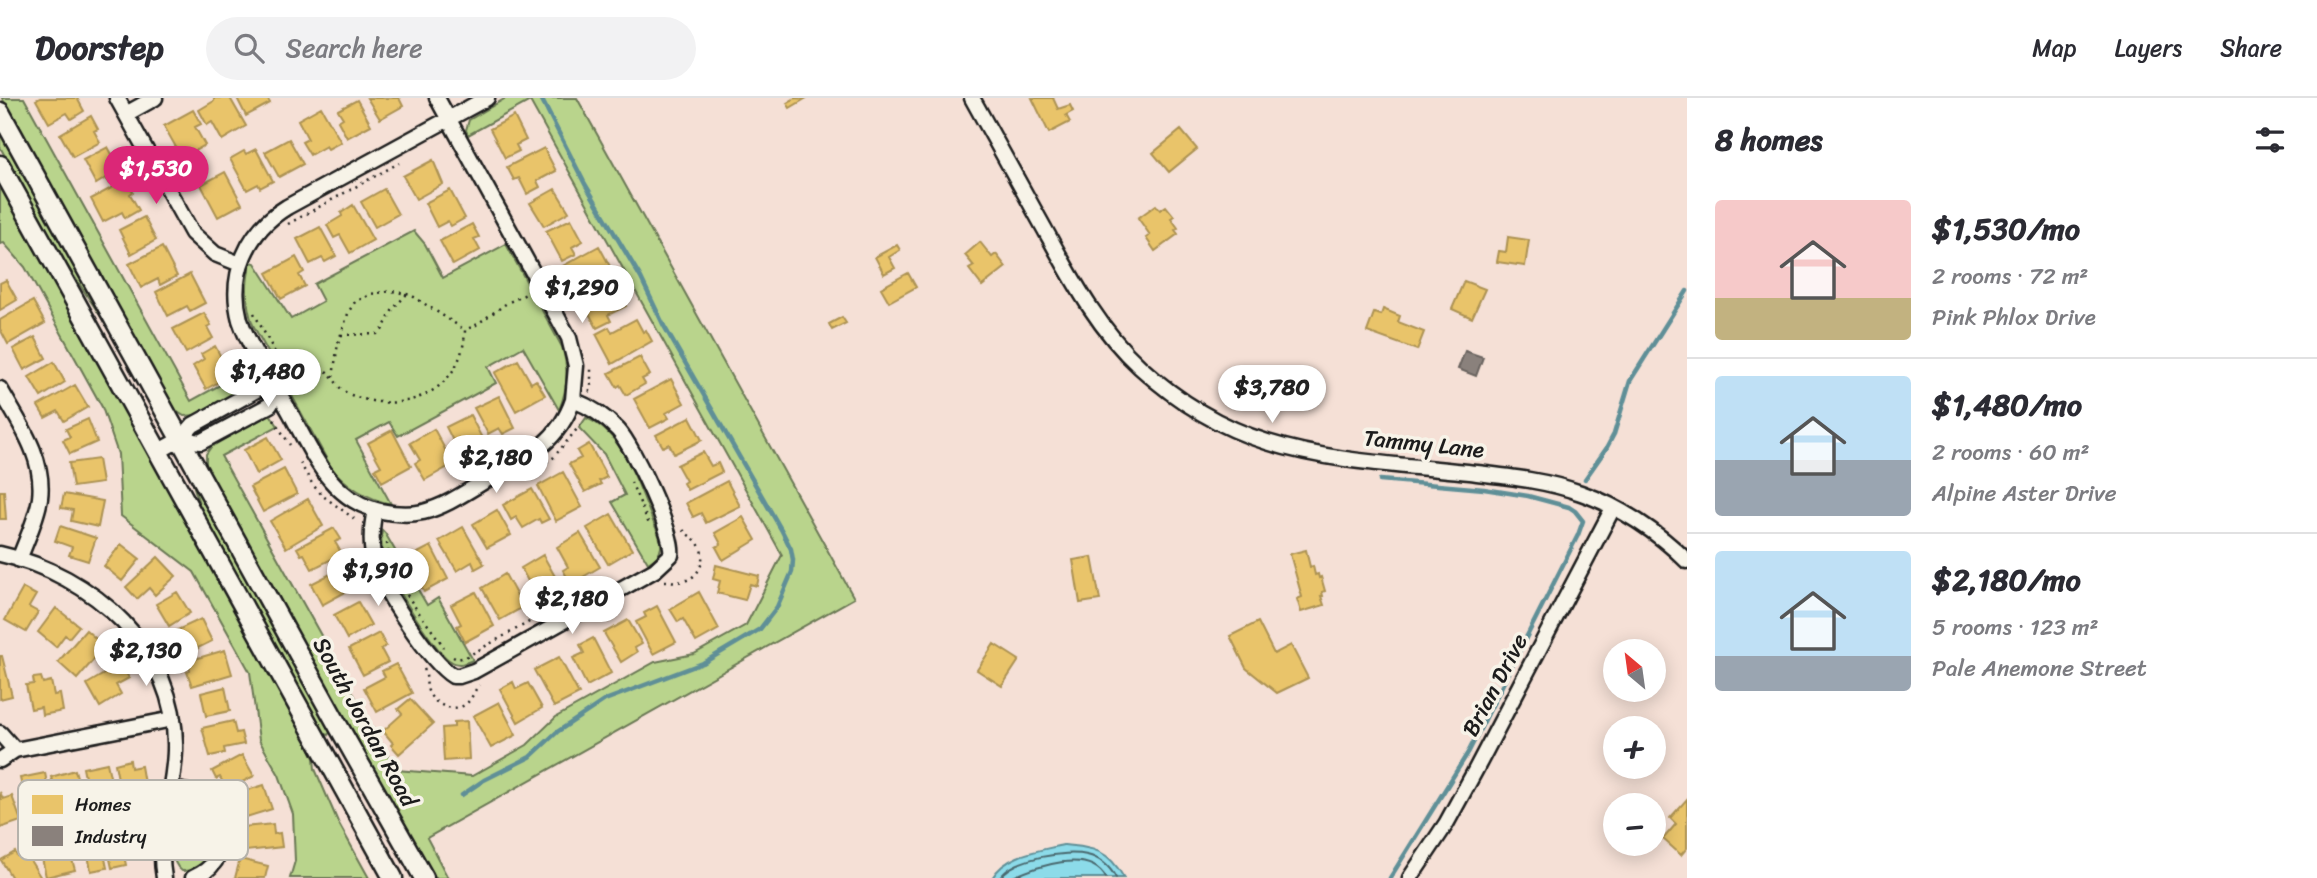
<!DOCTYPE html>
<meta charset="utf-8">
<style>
:root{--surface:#fff;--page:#f2f2f3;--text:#2b2b33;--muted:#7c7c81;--line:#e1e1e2;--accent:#db2777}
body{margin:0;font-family:Sriracha,sans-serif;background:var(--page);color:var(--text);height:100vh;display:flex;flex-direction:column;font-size:26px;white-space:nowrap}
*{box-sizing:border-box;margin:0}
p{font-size:23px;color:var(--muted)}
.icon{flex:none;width:38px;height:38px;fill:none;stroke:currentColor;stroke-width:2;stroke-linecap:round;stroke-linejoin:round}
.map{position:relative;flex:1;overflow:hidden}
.side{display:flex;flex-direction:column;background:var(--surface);width:630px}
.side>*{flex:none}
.needle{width:46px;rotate:331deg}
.fabs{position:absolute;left:1603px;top:541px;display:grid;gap:14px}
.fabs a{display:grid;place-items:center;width:63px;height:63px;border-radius:50%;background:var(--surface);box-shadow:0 4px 18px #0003;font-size:35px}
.price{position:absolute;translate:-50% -60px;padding:0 16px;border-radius:24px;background:#fff;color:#222;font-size:23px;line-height:46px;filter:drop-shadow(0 2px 4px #0008)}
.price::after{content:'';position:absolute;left:50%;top:42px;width:21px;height:16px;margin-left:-10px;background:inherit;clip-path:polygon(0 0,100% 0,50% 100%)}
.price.active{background:var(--accent);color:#fff}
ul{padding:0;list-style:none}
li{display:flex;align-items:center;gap:21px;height:175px;padding:0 28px}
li+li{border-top:2px solid var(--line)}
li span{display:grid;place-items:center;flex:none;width:196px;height:140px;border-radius:7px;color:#555}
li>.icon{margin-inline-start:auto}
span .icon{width:84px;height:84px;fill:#fffc;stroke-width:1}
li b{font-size:30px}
h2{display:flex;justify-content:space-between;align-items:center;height:84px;padding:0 28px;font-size:30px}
header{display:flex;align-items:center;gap:42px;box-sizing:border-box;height:98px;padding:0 35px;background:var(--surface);border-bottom:2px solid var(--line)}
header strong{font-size:33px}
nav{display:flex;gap:38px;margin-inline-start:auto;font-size:24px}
.search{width:490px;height:63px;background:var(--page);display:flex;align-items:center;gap:18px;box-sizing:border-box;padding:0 24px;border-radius:38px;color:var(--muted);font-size:26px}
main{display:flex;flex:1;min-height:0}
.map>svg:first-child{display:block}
.green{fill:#b9d48c;stroke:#6a7854;stroke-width:2}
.water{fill:#8cdbe9;stroke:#5f8f97;stroke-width:2}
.homes{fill:#e9c46a;stroke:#ac9253;stroke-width:2}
.industry{fill:#8a817c;stroke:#69635f;stroke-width:2}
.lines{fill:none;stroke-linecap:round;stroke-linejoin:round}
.shore{stroke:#49686e;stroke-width:2}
.stream{stroke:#5f8f97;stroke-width:4.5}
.minor-casing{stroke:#1c1c1c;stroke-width:19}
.major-casing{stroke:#1c1c1c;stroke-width:23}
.path{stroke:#1c1c1c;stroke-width:2.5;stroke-dasharray:2 5;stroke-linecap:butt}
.minor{stroke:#f7f3e8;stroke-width:14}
.major{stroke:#f7f3e8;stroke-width:18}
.labels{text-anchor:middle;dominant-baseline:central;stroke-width:7;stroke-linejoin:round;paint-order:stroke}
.street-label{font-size:23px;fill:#1c1c1c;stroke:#f7f3e8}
.key{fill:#f7f3e8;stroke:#b5b2ab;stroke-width:2}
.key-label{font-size:19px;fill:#1c1c1c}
</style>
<header>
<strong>Doorstep</strong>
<div class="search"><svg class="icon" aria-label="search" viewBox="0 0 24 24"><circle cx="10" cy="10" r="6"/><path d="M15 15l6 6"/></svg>Search here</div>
<nav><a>Map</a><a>Layers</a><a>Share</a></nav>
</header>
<main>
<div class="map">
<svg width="1687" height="780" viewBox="0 0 1687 780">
<rect width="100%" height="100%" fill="#f5e0d6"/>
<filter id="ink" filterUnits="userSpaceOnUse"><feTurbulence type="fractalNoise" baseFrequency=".0143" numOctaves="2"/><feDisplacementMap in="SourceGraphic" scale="14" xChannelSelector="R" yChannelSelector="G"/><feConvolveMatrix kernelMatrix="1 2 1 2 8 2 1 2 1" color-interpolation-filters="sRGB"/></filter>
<g filter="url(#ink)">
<path class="green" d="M2,0h22l167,303 49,-27 13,8 -4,4 -51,29 -14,1 -8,-5z
M506,0h71l277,500 -427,240 21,40h-15l-227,-410v-14l5,-7 55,-32 4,-1 8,12 -57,30 175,314 76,6 55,-31 29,-28 99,-55 39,-8 52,-29 36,-70 -252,-454 -62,34 -2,-5 3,-10z
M0,31l107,197 -50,-76 -57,-103z
M0,86l303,549 11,25 1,11 23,53 31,56h-79l5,-17 -2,-47 -14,-39 -20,-35 -9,-68 -56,-100 -73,-56 -3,-62 -16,-47 -77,-140 -21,-24 -4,1z
M414,133l11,13 18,34 63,-34 56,103c7,22 6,42 -3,63l-36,-63 -35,20 8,16 -98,53 -9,-14 -33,18 35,64c-25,-6 -44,-17 -60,-37l-78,-142c-8,-21 -8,-41 -2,-63l4,1 36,56 32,-18 -9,-17z
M586,320c37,14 51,65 65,98 3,10 11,20 10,31 -1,8 -6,12 -13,16l-36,-61 13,-7 -21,-41 -25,-26z
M194,382l137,251 -3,4 -5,-2 -122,-223 -9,-29z
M382,432l3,3 42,72 11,-7 35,62c-7,3 -14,6 -21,2 -15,-7 -58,-77 -65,-94 -4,-11 -7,-26 -5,-38z
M189,706c2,1 8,2 10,3 18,12 17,65 -17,64 -17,-12 -6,-46 -2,-64z"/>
<path class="water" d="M1063,747c31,3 45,4 61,33h-132c14,-24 46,-27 71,-33z"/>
<path class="homes" d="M40,0h37l7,13 -13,8 -4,-6 -18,10 -13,-23z
M230,0l16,28 -24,14 -10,-18 -5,3 -8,-15 15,-9v-3z
M237,0h30l3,5 -24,13z
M367,0h32l4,8 -23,13z
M795,0l10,1 -15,9 -3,-5z
M1032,0h21l5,11 12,-4 3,6 -7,4 4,7 -21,11z
M357,2l14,25 -24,13 -9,-17 5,-3 -5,-8z
M321,9l20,35 -13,7 -2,-3 -16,9 -8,-13 6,-3 -10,-19z
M193,12l8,14 -6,3 10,18 -23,13 -18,-32z
M91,18l7,13 -4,2 6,11 -27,15 -13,-23z
M514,18l12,24 -10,5 3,6 -14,7 -15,-29z
M1181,32l16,19 -28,23 -16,-19z
M289,41l14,25 -24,13 -14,-25z
M108,49l16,29 -15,8 -3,-6 -10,6 -13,-24z
M544,50l12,23 -19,10 3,6 -13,7 -8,-16 -5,2 -7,-13z
M256,51l17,32 -13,7 -2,-4 -11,6 -17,-31 14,-8 2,3z
M433,62l10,24 -27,15 -13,-23z
M225,74l17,32 -24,13 -17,-32z
M126,82l7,12 -3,2 9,16 -14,8 -3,-6 -19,10 -12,-23z
M384,91l14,25 -23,13 -14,-25z
M555,91l14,23 -25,14 -14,-23z
M450,92l15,28 -14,8 -3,-5 -11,6 -12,-24z
M353,107l20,35 -23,13 -10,-18 -6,3 -7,-13 15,-9 -1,-3z
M1156,107l4,5 6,-4 8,10 -3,2 7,10 -3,2 3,4 -23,17 -9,-13 4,-3 -12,-17z
M144,119l12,23 -25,14 -12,-24z
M571,121l12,22 -11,6 4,7 -14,7 -16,-30z
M472,126l7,13 -5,2 6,11 -27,15 -13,-24z
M320,129l16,29 -11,6 -3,-4 -12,6 -13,-25z
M1508,139l21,3 -4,26 -28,-4 2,-11 7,1z
M980,144l12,15 4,-3 10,13 -24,19 -13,-17 5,-3 -9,-11z
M897,147l3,5 -11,7 6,11 -11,6 -9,-17z
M599,148l13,24 -18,9 4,6 -16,8 -8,-16 -4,2 -7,-13z
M162,149l15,29 -17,9 -2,-6 -17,9 -12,-24z
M296,159l8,15 -5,3 6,11 -24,13 -14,-26z
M908,175l8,14 -27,15 -8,-14z
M190,176l15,29 -15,8 -3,-5 -19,10 -12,-24z
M6,182l11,20 -17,10v-27z
M1464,183l21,8 -13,29 -20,-9z
M613,184l13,24 -18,9 3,6 -14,7 -16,-29z
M33,203l12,22 -37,21 -8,-15v-9z
M1383,211l17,7 -2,6 26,10 -7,18 -50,-18 7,-19 7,2z
M204,215l7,12 -4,2 6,11 -27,15 -13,-24z
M842,219l4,6 -14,7 -3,-6z
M636,221l7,13 3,-2 6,11 -40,23 -16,-30 13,-7 3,5z
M35,239l11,21 -22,12 -11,-21z
M215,248l16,29 -25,14 -13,-23 11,-7 -3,-5z
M640,259l10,18 -8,4 3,5 -19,11 -6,-10 -3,2 -8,-14z
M518,262l13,23 5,-3 9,15 -29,16 -21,-38z
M54,264l11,20 -24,15 -12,-20z
M671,281l13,24 -18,10 3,5 -19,10 -16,-29z
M75,287l13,22 -24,14 -6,-10 -13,7 -7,-12z
M499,298l16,32 -12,6 -4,-6 -11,6 -14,-26z
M470,317l14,27 -24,13 -14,-28z
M690,319l12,23 -28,14 -5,-10 -6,3 -7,-12z
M88,321l9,23 -27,12 -7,-14 7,-3 -4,-8z
M434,331l19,35 -28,16 -10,-17 5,-3 -10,-17z
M392,332l19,36 -29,16 -7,-13 6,-3 -13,-23z
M268,339l13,23 -25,14 -12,-24z
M589,346l18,33 -8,4 2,3 -16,8 -16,-28 12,-6 -4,-7z
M703,354l8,14 7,-3 4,9 -35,18 -4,-7 3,-2 -9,-16z
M98,361l4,24 -29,4 -4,-24z
M284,371l13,25 -34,18 -13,-25z
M563,374l19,35 -26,14 -18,-35z
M727,383l13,25 -34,17 -5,-10 -8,4 -7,-14z
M532,391l17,30 -8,4 -2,-4 -16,9 -7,-11 -5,3 -8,-15z
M0,393h4l2,28h-6z
M64,396l39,7 -5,26 -27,-6 2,-11 -12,-2z
M308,401l15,27 -37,22 -16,-27z
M497,412l14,25 -24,13 -14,-24z
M611,416l21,36 -24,14 -21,-36z
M743,419l13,23 -33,20 -7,-13 5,-3 -6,-11z
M60,428l36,12 -8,23 -19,-6 3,-8 -17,-6z
M463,429l21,37 -9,5 -3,-7 -15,9 -18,-30z
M334,430l7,11 -6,3 7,12 -30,15 -8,-15 -3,1 -4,-7z
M580,435l20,34 -29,17 -8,-14 5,-3 -11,-20z
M121,446l19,15 -18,22 -18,-15z
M431,448l17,33 -24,13 -18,-33z
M1306,452l4,17 3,-1 2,9 3,-1 1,4 2,-1 4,14 -3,1 1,4h-2l3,9 -23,7 -4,-13 5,-2 -12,-43z
M543,457l19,34 -12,7 -3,-6 -11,6 -15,-28z
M158,459l18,19 -21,19 -6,-7 -12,11 -11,-12z
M1092,459l8,43 -20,3 -7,-43z
M716,467l43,11 -2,10 -7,-2 -5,16 -28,-7 3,-12 -7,-2z
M340,471l11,20 -29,16 -11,-21z
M505,476l18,33 -23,13 -18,-32z
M23,490l13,7 -7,12 9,5 -12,20 -21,-12z
M177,494l13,21 -21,13 -13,-22z
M476,494l18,34 -29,16 -8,-16 4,-2 -10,-19z
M699,494l20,37 -23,13 -13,-23 -5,3 -8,-13z
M358,504l13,23 -24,14 -13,-24z
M657,508l19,36 -23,12 -17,-32 10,-5 -2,-4z
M56,510l23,18 -10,12 -4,-3 -9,12 -18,-15z
M201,521l11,22 -30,15 -11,-23z
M628,522l14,24 -7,4 2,4 -16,10 -17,-29z
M1258,524l16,32 17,-9 17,33 -31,15 -31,-25 -16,-32z
M86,532l23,20 -9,11 -4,-4 -19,22 -19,-17z
M379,535l7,13 -5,3 7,13 -25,13 -14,-26z
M593,540l18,35 -24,13 -14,-28 11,-5 -4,-8z
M994,546l25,16 -17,26 -25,-16z
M225,552l7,24 -40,12 -5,-14 3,-1 -2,-10z
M0,558h2l10,40 -12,3z
M559,559l20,37 -25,13 -20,-37z
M121,566l8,14 -13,7 5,9 -21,13 -13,-23z
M396,566l16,29 -35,19 -13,-24 21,-11 -3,-6z
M41,579l2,6 8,-2 3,14 6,-1 3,17 -21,4 -1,-8 -10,2 -5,-24 8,-1 -1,-6z
M513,584l3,7 12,-6 14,25 -24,14 -18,-33z
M225,589l5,24 -24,5 -5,-23z
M410,601l23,25 -34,30 -8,-9 2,-2 -10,-12 19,-17 -4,-5z
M499,604l17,33 -25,13 -18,-32z
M233,623l3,12 5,-1 3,12 -20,4 1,5 -15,3 -8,-28z
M467,623l2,38 -25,2 -2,-33 12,-1v-5z
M242,657l12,21 -27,14 -7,-13 -4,2 -4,-8z
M130,662l1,8 10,-2 4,23 -24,5 -6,-30z
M107,665l9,40 -25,5 -8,-40z
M75,672l9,31 -23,7 -10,-31z
M45,675l5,26 -24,5 -6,-26z
M264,687l8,24 -29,9 -5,-15 6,-2 -3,-9z
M0,694l3,7 9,-3 9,25 -21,7z
M1687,701v49l-6,7 -18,-16 13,-15 -6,-6z
M129,723l6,27 -12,3 3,14 -14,3 -9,-41z
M273,726l1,10 6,-1 2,14 -36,4 -3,-24z
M99,731l8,39 -16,3 -3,-16 -9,2 -5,-23z
M64,745l3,14 4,-1 4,14 -29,7 -6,-28z
M15,754l2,4 8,-4 16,26h-29l-11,-18z
M240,761l28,7 -3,12h-30z"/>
<path class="industry" d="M1465,253l18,6 -7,19 -18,-7z"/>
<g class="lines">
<path class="shore" d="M1000,780c12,-20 66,-28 87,-23 13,3 23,12 29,23
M1011,780c24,-11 78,-31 95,0"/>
<path class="stream" d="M1585,381l21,-30 8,-15 16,-53 57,-90
M1380,382l104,9 44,7 41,11 6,4 8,10 -5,14 -109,216 -79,127
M462,697l22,-15 46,-23 27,-25 48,-32 98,-37 57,-34 17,-22 15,-35 1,-12 -2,-11 -9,-18 -118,-205 -23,-48 -56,-94 -44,-86"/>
<g class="minor-casing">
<path id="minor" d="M117,0l75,135 23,21 25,10
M437,0l132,240 7,28 -3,34c18,7 32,16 45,30 15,16 57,105 53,125
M487,0l-200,109c-40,24 -59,68 -47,113 10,30 35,65 51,94 22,40 40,87 90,97 14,3 28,4 42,1 24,-6 46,-22 67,-34 36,-20 69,-36 83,-78
M972,0c24,43 48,86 72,130 27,49 54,101 96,139 36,33 79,60 127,75 67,21 140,23 210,31 35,4 70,8 104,20 38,13 77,39 106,68
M126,16l29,-16
M0,291c19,34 45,68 40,109 -3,21 -14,42 -21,62
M159,353l22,-12 12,-14 67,-37 18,2 -8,15 -69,37 -20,-3
M375,412c-4,18 -5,36 0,54 8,26 55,98 78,112
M0,456c92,20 178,96 175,196 -1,43 -19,85 -11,128
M453,578h6l15,-5 181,-101 16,-15
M0,635l15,17
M0,662l15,-10 158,-31
M171,691c11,2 23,3 32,10 16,12 21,46 12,62 -6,9 -13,13 -22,17
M1410,780l36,-54 29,-53 138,-263"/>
</g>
<g class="major-casing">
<path id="major" d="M0,14l336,610 88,156
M0,67l393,713"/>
</g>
<path class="path" d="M288,126l111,-61
M254,215l36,68
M341,237l36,-1 6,-5 10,-20 14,-15
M280,266c17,-9 42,-1 54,15 4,7 7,11 15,15 53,23 114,-1 116,-64l11,-5 31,-22 21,-10
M333,279l5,-34 11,-32 6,-9 16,-8 21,-3 19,4 54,35
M589,294l2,-2v-21
M274,322l16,25
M300,365l13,22 10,11 33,24
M523,379l30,-19 29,-35
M631,384l18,42
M387,445c4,39 35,72 57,104
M665,483c7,0 15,2 22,-1 15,-6 20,-25 10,-38 -5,-6 -12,-7 -15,-15
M453,559l4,2 9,-2 92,-51
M424,571c4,8 1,14 4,22 5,14 26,22 38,13 6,-5 8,-13 13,-19"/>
<use href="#minor" class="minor"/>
<use href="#major" class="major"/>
</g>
</g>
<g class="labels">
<g class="street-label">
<text transform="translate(1424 346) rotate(6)">Tammy Lane</text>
<text transform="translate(1495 587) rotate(-62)">Brian Drive</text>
<text transform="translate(365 624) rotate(61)">South Jordan Road</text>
</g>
</g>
<rect x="18" y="682" width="230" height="80" rx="10" class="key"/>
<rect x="32" y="697" width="31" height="19" fill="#e9c46a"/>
<rect x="32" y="728" width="31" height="20" fill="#8a817c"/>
<g class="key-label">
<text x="75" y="713">Homes</text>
<text x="75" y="745">Industry</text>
</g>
</svg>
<div class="fabs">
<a><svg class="needle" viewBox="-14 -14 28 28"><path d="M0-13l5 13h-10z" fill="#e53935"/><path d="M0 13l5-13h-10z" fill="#7c7c81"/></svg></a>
<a>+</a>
<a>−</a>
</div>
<b class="price active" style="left:156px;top:108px">$1,530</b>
<b class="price" style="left:582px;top:227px">$1,290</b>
<b class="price" style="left:268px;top:311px">$1,480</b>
<b class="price" style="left:1272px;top:327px">$3,780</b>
<b class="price" style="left:496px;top:397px">$2,180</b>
<b class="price" style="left:378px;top:510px">$1,910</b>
<b class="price" style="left:572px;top:538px">$2,180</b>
<b class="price" style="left:146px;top:590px">$2,130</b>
</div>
<section class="side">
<h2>8 homes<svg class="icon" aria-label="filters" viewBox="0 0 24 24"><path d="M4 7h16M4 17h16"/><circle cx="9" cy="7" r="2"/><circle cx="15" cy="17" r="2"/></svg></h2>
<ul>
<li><span style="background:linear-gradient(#f6c9c9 70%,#c2b280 0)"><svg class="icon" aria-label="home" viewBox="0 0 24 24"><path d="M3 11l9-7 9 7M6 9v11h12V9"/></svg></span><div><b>$1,530/mo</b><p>2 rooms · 72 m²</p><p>Pink Phlox Drive</p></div></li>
<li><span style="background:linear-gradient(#bfe0f5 60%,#9aa5b1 0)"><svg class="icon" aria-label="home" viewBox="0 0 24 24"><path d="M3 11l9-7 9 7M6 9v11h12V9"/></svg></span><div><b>$1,480/mo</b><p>2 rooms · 60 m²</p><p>Alpine Aster Drive</p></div></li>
<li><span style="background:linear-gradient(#bfe0f5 75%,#9aa5b1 0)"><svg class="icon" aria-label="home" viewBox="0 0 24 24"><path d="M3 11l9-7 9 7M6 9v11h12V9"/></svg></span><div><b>$2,180/mo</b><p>5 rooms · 123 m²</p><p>Pale Anemone Street</p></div></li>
</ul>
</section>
</main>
